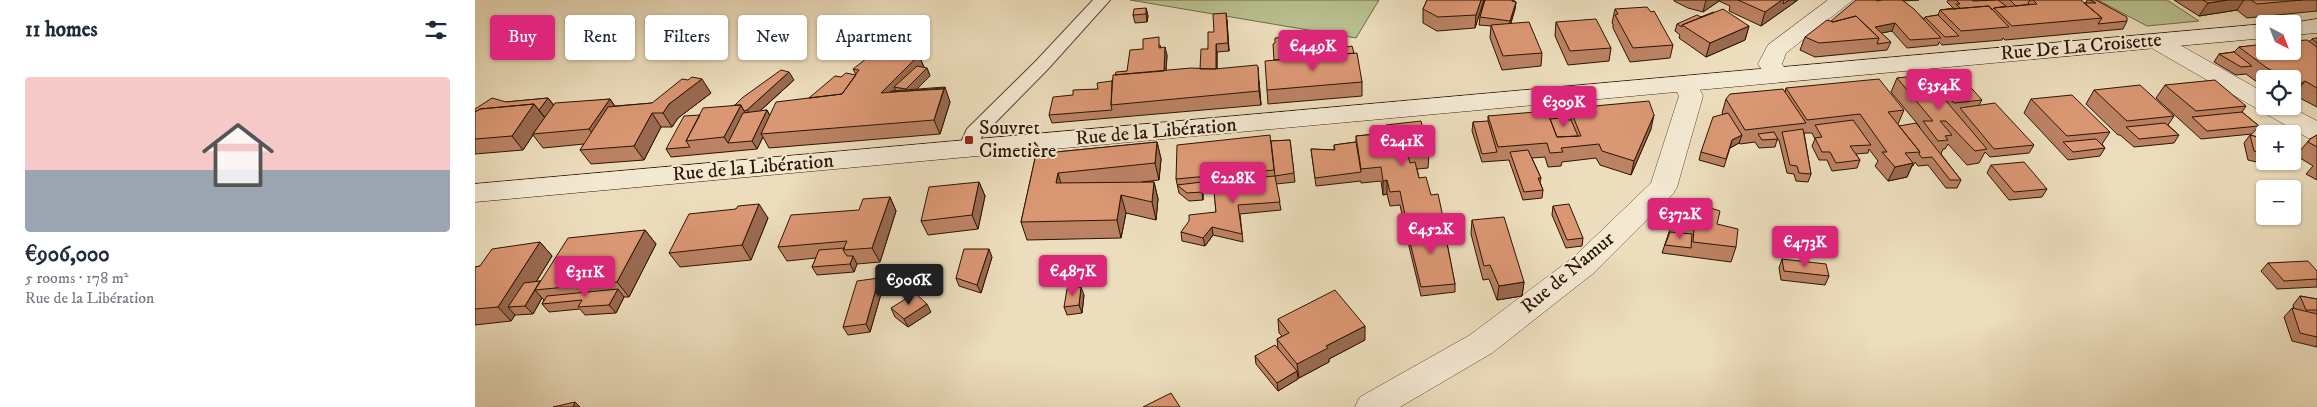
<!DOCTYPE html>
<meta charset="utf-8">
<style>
:root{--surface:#fff;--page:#f2f2f3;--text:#1f2937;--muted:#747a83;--accent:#db2777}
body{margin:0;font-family:"IM FELL DW Pica",serif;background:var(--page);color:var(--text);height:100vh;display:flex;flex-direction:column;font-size:19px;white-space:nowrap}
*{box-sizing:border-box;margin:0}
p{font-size:16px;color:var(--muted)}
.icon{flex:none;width:28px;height:28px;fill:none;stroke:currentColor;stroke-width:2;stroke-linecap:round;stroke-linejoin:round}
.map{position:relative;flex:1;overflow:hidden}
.details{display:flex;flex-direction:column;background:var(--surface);width:475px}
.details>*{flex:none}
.banner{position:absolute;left:15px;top:15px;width:475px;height:45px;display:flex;gap:10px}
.needle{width:32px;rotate:138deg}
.controls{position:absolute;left:1781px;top:15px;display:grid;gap:10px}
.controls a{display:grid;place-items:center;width:45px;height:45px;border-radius:5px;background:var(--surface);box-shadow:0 1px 4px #0004;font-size:25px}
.price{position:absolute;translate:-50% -42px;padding:0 11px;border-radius:5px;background:var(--accent);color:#fff;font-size:16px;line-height:32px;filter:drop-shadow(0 1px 2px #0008)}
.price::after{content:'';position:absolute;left:50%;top:30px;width:15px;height:11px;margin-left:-8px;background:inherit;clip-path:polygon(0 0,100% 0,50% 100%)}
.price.selected{background:#222;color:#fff}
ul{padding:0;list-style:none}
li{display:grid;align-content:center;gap:10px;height:265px;padding:0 25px}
li span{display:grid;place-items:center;height:155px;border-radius:5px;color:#555}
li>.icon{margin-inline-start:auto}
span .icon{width:90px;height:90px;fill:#fffc;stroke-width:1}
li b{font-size:21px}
h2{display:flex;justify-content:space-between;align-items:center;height:60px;padding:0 25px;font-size:21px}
.pill{padding:0 18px;border-radius:5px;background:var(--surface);box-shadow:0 1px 4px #0004;font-size:18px;line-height:45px}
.pill.selected{background:var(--accent);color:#fff}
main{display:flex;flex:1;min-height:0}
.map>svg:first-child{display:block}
.green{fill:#b9c08f;stroke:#736a48}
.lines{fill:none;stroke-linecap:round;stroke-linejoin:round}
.service-casing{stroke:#5d462f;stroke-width:2}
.minor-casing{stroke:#5d462f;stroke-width:1}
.secondary-casing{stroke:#2d1400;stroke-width:1}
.service{fill:#f3e9d3;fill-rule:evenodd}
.minor{fill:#f3e9d3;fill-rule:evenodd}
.secondary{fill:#f3e9d3;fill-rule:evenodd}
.wall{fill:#bb8263;stroke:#2d1400}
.shaded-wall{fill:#996a50;stroke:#2d1400}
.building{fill:#da9773;stroke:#2d1400}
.poi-dot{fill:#8f2418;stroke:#f3e9d3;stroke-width:2}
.labels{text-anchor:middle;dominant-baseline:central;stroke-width:4;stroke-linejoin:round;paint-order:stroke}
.street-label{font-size:20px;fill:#2d1400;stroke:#f3e9d3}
.poi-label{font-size:20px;fill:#2d1400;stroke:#f3e9d3;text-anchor:start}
</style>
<main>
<section class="details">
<h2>11 homes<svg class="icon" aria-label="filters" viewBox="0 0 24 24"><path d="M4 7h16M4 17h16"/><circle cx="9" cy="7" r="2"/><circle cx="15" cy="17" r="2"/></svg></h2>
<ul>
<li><span style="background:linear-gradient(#f6c9c9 60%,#9aa5b1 0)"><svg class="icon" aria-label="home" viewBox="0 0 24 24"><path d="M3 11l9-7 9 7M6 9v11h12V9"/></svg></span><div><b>€906,000</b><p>5 rooms · 178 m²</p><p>Rue de la Libération</p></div></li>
</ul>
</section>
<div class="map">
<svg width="1842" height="407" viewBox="0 0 1842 407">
<rect width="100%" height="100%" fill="#ecddbc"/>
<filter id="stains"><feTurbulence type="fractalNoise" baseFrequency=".004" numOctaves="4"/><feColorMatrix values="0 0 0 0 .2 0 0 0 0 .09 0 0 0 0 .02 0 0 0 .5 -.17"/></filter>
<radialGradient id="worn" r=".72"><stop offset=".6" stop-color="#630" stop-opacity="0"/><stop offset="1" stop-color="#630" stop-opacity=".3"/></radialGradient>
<path class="green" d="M655,0h249l-23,38z
M1623,0h69l32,21 -52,5z"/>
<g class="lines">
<g class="service-casing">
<path id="service" d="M618,0h17l-62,69 -66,67 -8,17 -7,2 -7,-2 -2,-4 9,-20 69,-68z"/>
</g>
<g class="minor-casing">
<path id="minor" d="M1353,0h25l-67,53 -4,11 7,11 -4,5 -8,2 -8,-2 -11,-16 10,-19z
M1681,34l8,2 101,57v13h24l28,15v19l-9,-2 -160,-92 -3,-5 3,-5z
M1210,76l9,2 9,18 -26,91 -4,7 -78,78 -103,81 -92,54h-45l5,-10 110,-62 105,-79 76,-73 28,-87 -6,-13 3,-5z"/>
</g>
<g class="secondary-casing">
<path id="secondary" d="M1842,19v14l-24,2v-11h-8z
M1790,24v14l-1790,164v-18z"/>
</g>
<use href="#service" class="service"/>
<use href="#minor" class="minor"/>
<use href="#secondary" class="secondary"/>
</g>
<path class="wall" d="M952,0h57l-9,28 -38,3 -14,-8v-14z
M1010,0h29v1l2,1 -1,7 -4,14 31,30 -1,13 -39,4 -12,-32 1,-12 -12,-1 1,-8z
M1199,0h124l-37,26 -32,-15 1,-5 -11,-5 -16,11 -15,-4 -14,-7z
M1407,0h37l-16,1 21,18 1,-2 13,-2 2,-5 13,-2 -6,-6 1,-2h24l1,1 4,-1h104l3,3h2l1,-3h9l31,21 -4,8 -118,11 -2,-2 -1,2 -60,5 -3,-3 -1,3 -31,3 -15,-17 -11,2 10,9 -4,8 -72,7 -15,-7 5,-13 72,-36z
M1699,0h143v11l-70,7 -10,-8 -38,6z
M671,8l2,8 -1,6 -12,1 -2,-8z
M1140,9l58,36 -3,13 -40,4 -17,-34v-4l-1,-1z
M1226,17l48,9 -4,14 -39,17 -27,-19 1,-3 -5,-4 2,-7z
M752,20l2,31 -12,1v17l42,12 2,24 -209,18 -3,-8 24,-20 25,-6 14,-8 3,-6 12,-4 16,-22 17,-4 1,3 6,7 -1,16 34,-2 14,-37z
M1081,22l55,26 -2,13 -41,4 -13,-29z
M1842,38v69l-23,-12 -1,1v-17h-28v7l-8,-4 -11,-8 -10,1 -22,-13 5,-8 15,-2 5,-5 71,-6 2,-2z
M841,40l31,7 7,6 8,29v14l-94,8 -1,-14 7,-30 13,-18 14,-1 1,17 11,-1 4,-7z
M445,58l4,9 3,1 3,8 -13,13 31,6 -1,1 3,6 -10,32 -171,14 -6,-11 -6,12 -86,8 -5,-8 34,-34 35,-10 59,-25 -34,31 7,-1 3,6 39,-18 32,-21 15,-2 -3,-6z
M1454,75l53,25 -3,5 55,40 -5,8 -39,4 -5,-5 -6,11 -12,2 -19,-21 -3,5h-2l-2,5 20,26 -4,8h-11l-18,-23 -10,1 -3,-4 -2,4h-1l-5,11 -19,4 -13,-15 3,-5 -9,-12 -1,4 -12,1 4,6 -3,8 -25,3 -5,-11h-8l-7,-14 3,-7 -3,-6h-8l7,41 -3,8 -12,-1 -2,-7 -7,-1 -8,-33h-2l-2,7 -16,1 -4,-6 -15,2 -1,-1 -9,5 -6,19 -25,-7 2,-8 22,-38 -1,-1 4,-14 59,-7 1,-4 118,22 -6,14 1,2 21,1 -29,-35 6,-14 30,1z
M1690,85l81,21 -4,6 17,14 -7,8 -51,5 -45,-41z
M1619,90l80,26 -6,9 11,10 -5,8 -40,4 -14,-12h-2l-32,-31z
M236,93l-33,25 -6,9h-11l-17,33 -53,4 -11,-14 4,-6 -41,4 -10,-13 -10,15 -48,4v-45l31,-7 42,-4 6,7 56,-6 5,7 37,-3z
M1556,99l79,33 -8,12 3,4 -5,8 -32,4 -44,-47z
M1098,108l78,21 -20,46 -31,-10 -4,-7 -34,4 -1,4 -13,1 -3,-10 -13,1 9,20 -1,4 3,8 -1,8 -19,2 -14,-40 -27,2 -10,-31 1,-9h15v-6l77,4h6z
M911,125l43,29 -1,14 -11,1 2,9 12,17 12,22v6l12,61v8l-34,4 -15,-62 -6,-29 -10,1 -3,-12 -4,1 -2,-14 -20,2v-2l-45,5 -5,-37 23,1v-5l22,-3v-6l30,-3z
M1775,135l15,4v22h13l-4,5 -26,-6 -4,-17z
M1842,135v45l-11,-6 7,-8 -16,-10 1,-3 12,-14z
M815,140l5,42 -19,2 5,26 -41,4 3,28 -30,-7 -8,11 -23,-5 -1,-9 35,-20 -2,-22h-11v10l-14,1 -10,-8 -3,-14 95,-38z
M682,142l4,17 -2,21 -17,2h12l4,17 -2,21 -30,-7 -5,25 -94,2 -6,-18 15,-68z
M1516,165l56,24 -5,8 -33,3 -22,-27z
M504,182l6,14 -7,33 -50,6 -7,-14z
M415,197l6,14 -16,51 -23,2 -3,8 -37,3 -5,-8 4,-9 -29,3 -9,-14z
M1078,206l30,32 -1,8 -16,2 -14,-33z
M261,209l32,9 -17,42 -71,7 -11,-14z
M997,220l52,62 -2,14 -25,4 -8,-21 -6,1 -12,-46z
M1242,224l19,23 -5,15 -69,-9 9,-27z
M170,230l11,14 -27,53h-5l-8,16 -31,2 -5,-6 -31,3 -7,-8 2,-4 -2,-2 -9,16 -18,1 -4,6 -36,4v-58l5,-1 60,-24 12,14 -16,26 4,-1z
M517,257l-11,36 -22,-7 -3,-8z
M1307,259l47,17 -4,9 -44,-5 -2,-12z
M1793,263l49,8v16l-40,2 -16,-18z
M408,287l-13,45 -22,3 -5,-8z
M609,295l-2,18 -15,2 -3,-8z
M1825,296l17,3v48l-25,-6 -8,-24 8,-9 2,1 -1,-4z
M416,308l40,4 -23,15 -13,-10z
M803,319l87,21 -36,19v3l-30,16 -1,-1v2l-20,12 -22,-27 -1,-8 23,-7 -1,-10 5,-3 -3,-3z"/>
<path class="shaded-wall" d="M1006,0h3l-9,28 1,-13z
M1231,0h13v1l-16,11z
M1307,0h13v2l-34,24 4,-14z
M1752,0h17l-7,10 -38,6 9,-13z
M1041,2l-1,7 -6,20 1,-8z
M671,8l2,8 -1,6 -1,-8z
M751,13l1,7 2,31 -1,-8z
M1420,23l-3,8 -20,4 3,-8z
M1274,26l-4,14 -39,17 4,-14z
M741,44l1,8v31l-1,-8z
M690,47l2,8 -2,30 -1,-8z
M445,58l5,12 2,-2 3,8 -21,21 -3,-8 -12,-2 4,8 -17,-2 33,-33z
M783,67l1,14 2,24 -2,-14z
M314,72l5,8 -42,38 -5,-8z
M227,79l9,14 -33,25 -6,9 -9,-14 6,-9z
M1830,81l-11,14 -1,1v-2l6,-9z
M470,87l5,15 -10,32 -6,-14z
M73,98l6,8 -9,12 -6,-8z
M135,99l9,14 -20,30 -10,-14z
M59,104l11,14 -12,16v1l-10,15 -11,-14z
M266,105l8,14 -21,24 -4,-6z
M292,110l4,8 -10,16 2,3 -6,12 -5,-8z
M177,113l9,14 -17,33 -10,-14z
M1179,115l-3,14 -20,46 3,-14z
M1267,135l-3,8 -9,5 2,-8z
M682,142l4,17 -2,21 -4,-17z
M1438,163l-6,14 -19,4 7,-14z
M583,173l5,18 -7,-8z
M912,180v14l-4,1v-14z
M504,182l6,14 -7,33 -6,-14z
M679,182l4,17 -2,21 -4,-18z
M727,182l1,9v9l-1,-8z
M646,195l5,18 -5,25 -4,-18z
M415,197l6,14 -16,51 -8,-14z
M284,204l9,14 -17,42 -9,-15z
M737,227l1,8 -8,11 -2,-8z
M170,230l11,14 -27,53 -12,-15z
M65,242l12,14 -31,50 -13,1 7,8 -4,6 -13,-14z
M514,249l3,8 -11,36 -4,-8z
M378,256l4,8 -3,8 -4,-8z
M404,278l4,9 -13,45 -4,-8z
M1049,282l-2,14 -25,4 2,-14z
M606,287l3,8 -2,18 -3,-8z
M143,289l6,8 -8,16 -7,-8z
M60,290l7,8 -9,16 -8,-8z
M452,304l4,8 -23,15 -4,-8z
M890,326v14l-36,19v3l-30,16 -2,-14 29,-18z
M822,371l1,8 -20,12 -1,-8z
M100,402l5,5h-7z"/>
<path class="building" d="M952,0h54l-5,15 -38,2 -15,-8z
M1010,0h27v1l4,1 -6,19 -30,-4z
M1263,0h44l-17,12z
M1309,0h5l-6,4z
M1381,0h19l2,1 5,-1h20l12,9 27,29 -31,2 -15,-17 -20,4 16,15 -14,2 2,-6 -23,-22 -23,6 -2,-1z
M1481,0h16l1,1 25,-1 8,6 -12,2 -2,2 -3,-4 -36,3 7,-1 -4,-4h4z
M1535,0h20l-2,3 1,1 -13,2z
M1558,0h48l21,18 -90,8 -18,-18 43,-4z
M1615,0h6l31,17v4l-29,3 4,-6 -18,-15h12z
M1728,0h24l-19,3z
M1776,0h51l-45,4z
M1514,6l20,21 -48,4 -21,-21z
M1172,7l4,5 3,-1 19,34 -40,3 -18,-33 3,-1 -3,-5z
M671,8v6l-13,1 1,-6z
M1248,9l26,17 -39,17 -28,-18z
M1239,12l-32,13v2l-5,-3 20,-9 4,2z
M751,13l2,30 -12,1v25h-16l1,-20h7v-17h6l-1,-18z
M1463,15l21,21 -14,1 -20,-20z
M1381,16l23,22 -60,5 -14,-6 22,-17 6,2z
M1121,19l15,29 -41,3 -14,-29z
M1054,22l13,31 -39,3 -12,-31z
M684,37v11l6,-1 -1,24 -49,4 1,-3 11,-1 3,-21 13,-1v-10z
M811,37l1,5 14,-1 1,11 -14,1 1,6 -15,1 -1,-16 2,-1v-5z
M870,37l2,10 5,-1 2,7 -40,4 -1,-5 5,-2 -2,-10z
M1842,38v5l-5,-4z
M1832,40l10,7v41l-12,-7 -6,4 -6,-4v-2h-5l-21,-11 -28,-21 26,-3v7h28v-10z
M405,48l40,10 -6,2 -33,33 63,-5 -10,32 -173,14 15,-32 66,-8 17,-24 -6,-1z
M1759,52l18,14 -11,1 -22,-13z
M882,53l5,29 -95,8 -2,-29z
M782,65l1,2 1,24 -148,14 2,-30 78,-7 24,1z
M442,66l10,2 -21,21 -12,-2z
M306,70l8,2 -42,38 -3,1 -3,-6h-6l7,-7z
M1482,72l25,28 -28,3 -25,-28z
M371,73l10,2 -14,19 -33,4 26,-22 6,1z
M1449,75l63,74 -12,2 -29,-30h-6l12,14 -7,1 3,4 -10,1 -15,-20h10l-36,-43z
M217,77l10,2 -33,25 -6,9h-11l-18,33 -54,4 28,-43 44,-4 30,-24 6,1z
M1404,79l25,31 -16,2 32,40 -15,1 8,10 -18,4 -13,-15h5l-27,-38 -53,6 -21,-32z
M1740,80l31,26 -50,5 -31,-26z
M637,81l-1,24 1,5 -63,5 4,-18 20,-2v-5l25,-1 -1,-6z
M1665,85l34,31 -47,5 -33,-31z
M470,87l-1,2 -54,3 1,-1z
M1308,89l23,34 -61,7 -19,-31 4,-5z
M1597,95l38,37 -43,4 -36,-37z
M17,98l14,4 42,-4 -9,12 -5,-6 -54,5 -5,3v-3z
M135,99l-21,30 -56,5 22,-31z
M1174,101l5,14 -20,46 -32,-10 -3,-7 -38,4 2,4 -13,1 -3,-10 -49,4 -10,-31 59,-5 10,26 24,-1 -9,-22h4l-3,-6z
M1520,103l39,42 -40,4 -34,-41z
M59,104l-22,32 -37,3v-27l5,-3z
M266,105l-17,32 -38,4 17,-33z
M292,110l-15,31 -24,2 15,-30z
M1767,112l17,14 -52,5 -15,-14z
M1253,113l14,22 -10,5 -6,19 -25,-7 12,-35z
M225,115l-14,26 4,6 -24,2 18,-33z
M1086,118l4,2h6l7,16 -21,1 -7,-18z
M1378,120l18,25 -21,1 10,14 -24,3 -6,-11h-8l-7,-14 7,-1 -7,-12z
M946,121l8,33 -21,2 2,7 5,-1 4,16 7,-1 5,18 7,-1 5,23 -37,3 -6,-29 -10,1 -3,-12 -4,1 -2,-14 -20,2 -5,-33 32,-3 -2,-8z
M1013,121l9,31 -15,2 -9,-32z
M1441,123l45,57h-11l-18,-23 -10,1 -3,-4 1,-2 -21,-26z
M1690,123l14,12 -40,4 -13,-12z
M1328,129l8,45 -12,-1 -2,-7 -7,-1 -8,-33z
M1299,132l4,7 -16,1 -4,-6z
M795,135l4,35 -98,9 1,-34z
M1775,135l15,4v15l-11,-3z
M1842,135v12l-9,-5 2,-3z
M1621,139l9,9 -32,4 -10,-10z
M815,140l4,33 -19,3 -4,-35z
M682,142l-2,21 -97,10 -2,10 98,-1 -2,20 -31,-7 -4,25 -96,2 15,-68z
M881,142l5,30 -46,6 -4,-29 24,1 -1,-5z
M1053,150l13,28h-3l5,12 -19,2 -14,-40z
M1549,162l23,27 -33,3 -23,-27z
M800,176l5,26 -42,3 4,29 -30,-7 -9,11 -22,-6 8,-11v-6l27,-3 -3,-31z
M504,182l-7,33 -51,6 8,-34z
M727,182v10l-15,1 -10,-8z
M415,197l-18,51 -29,2 4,-9 -69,6 13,-32 68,-5 4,-11z
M1207,199l38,12 -3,13 21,5 -2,18 -43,-5 1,-14 -23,-2z
M284,204l-17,41 -73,8 20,-39 47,-5 2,-3z
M1094,204l14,34 -16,2 -14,-34z
M1029,217l20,65 -25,4 -9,-21 -6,1 -12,-46z
M968,223l12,61 -34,3 -15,-61z
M170,230l-28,52 -82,8 33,-52z
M1195,232l22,2 -1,14 -26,-3z
M65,242l-42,65 -23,2v-42l5,-1 12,-17z
M370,248l-2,2 4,6h6l-3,8 -38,3 7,-17z
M489,249h25l-12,36 -21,-7z
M1307,259l44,5 3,12 -45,-5z
M1833,261l9,10v8l-33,2 -16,-18z
M404,278l-13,46 -23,3 14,-46z
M65,281l-15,25 -17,1 16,-24z
M606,287l-2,18 -15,2 3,-18z
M143,289l-9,16 -31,2 4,-7 -40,4 5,-8z
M860,290l30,36 -39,20 2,2 -31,16 -20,-25 12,-6 -11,-14z
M440,293l12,11 -23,15 -13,-11z
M1825,296l17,3v11h-11z
M1817,308l25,6v23l-17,-4z
M800,345l22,26 -20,12 -22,-27z
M696,393l9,14h-37z
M100,402l-2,5h-20z"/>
<rect class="poi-dot" x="489" y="135" width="10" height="10" rx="2.5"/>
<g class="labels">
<g class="street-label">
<text transform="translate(1606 47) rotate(-5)">Rue De La Croisette</text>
<text transform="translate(681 132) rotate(-5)">Rue de la Libération</text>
<text transform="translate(278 168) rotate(-5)">Rue de la Libération</text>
<text transform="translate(1093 273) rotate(-40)">Rue de Namur</text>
</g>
<g class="poi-label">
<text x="504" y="128">Souvret<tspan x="504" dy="23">Cimetière</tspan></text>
</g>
</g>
<rect width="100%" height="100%" filter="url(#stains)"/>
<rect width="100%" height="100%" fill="url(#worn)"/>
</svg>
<div class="controls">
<a><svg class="needle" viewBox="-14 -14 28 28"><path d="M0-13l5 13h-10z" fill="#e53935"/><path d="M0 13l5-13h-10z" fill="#747a83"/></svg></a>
<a><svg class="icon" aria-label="locate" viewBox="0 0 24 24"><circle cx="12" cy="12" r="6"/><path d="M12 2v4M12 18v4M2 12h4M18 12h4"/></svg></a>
<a>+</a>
<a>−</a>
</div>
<b class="price" style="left:838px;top:72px">€449K</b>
<b class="price" style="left:1464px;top:111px">€354K</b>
<b class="price" style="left:1089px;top:128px">€309K</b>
<b class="price" style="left:927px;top:167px">€241K</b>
<b class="price" style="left:758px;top:204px">€228K</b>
<b class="price" style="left:1205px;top:240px">€372K</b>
<b class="price" style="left:956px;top:255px">€452K</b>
<b class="price" style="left:1330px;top:268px">€473K</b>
<b class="price" style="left:598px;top:297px">€487K</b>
<b class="price" style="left:110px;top:298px">€311K</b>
<b class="price selected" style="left:434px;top:306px">€906K</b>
<div class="banner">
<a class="pill selected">Buy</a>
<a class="pill">Rent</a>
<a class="pill">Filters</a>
<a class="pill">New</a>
<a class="pill">Apartment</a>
</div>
</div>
</main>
